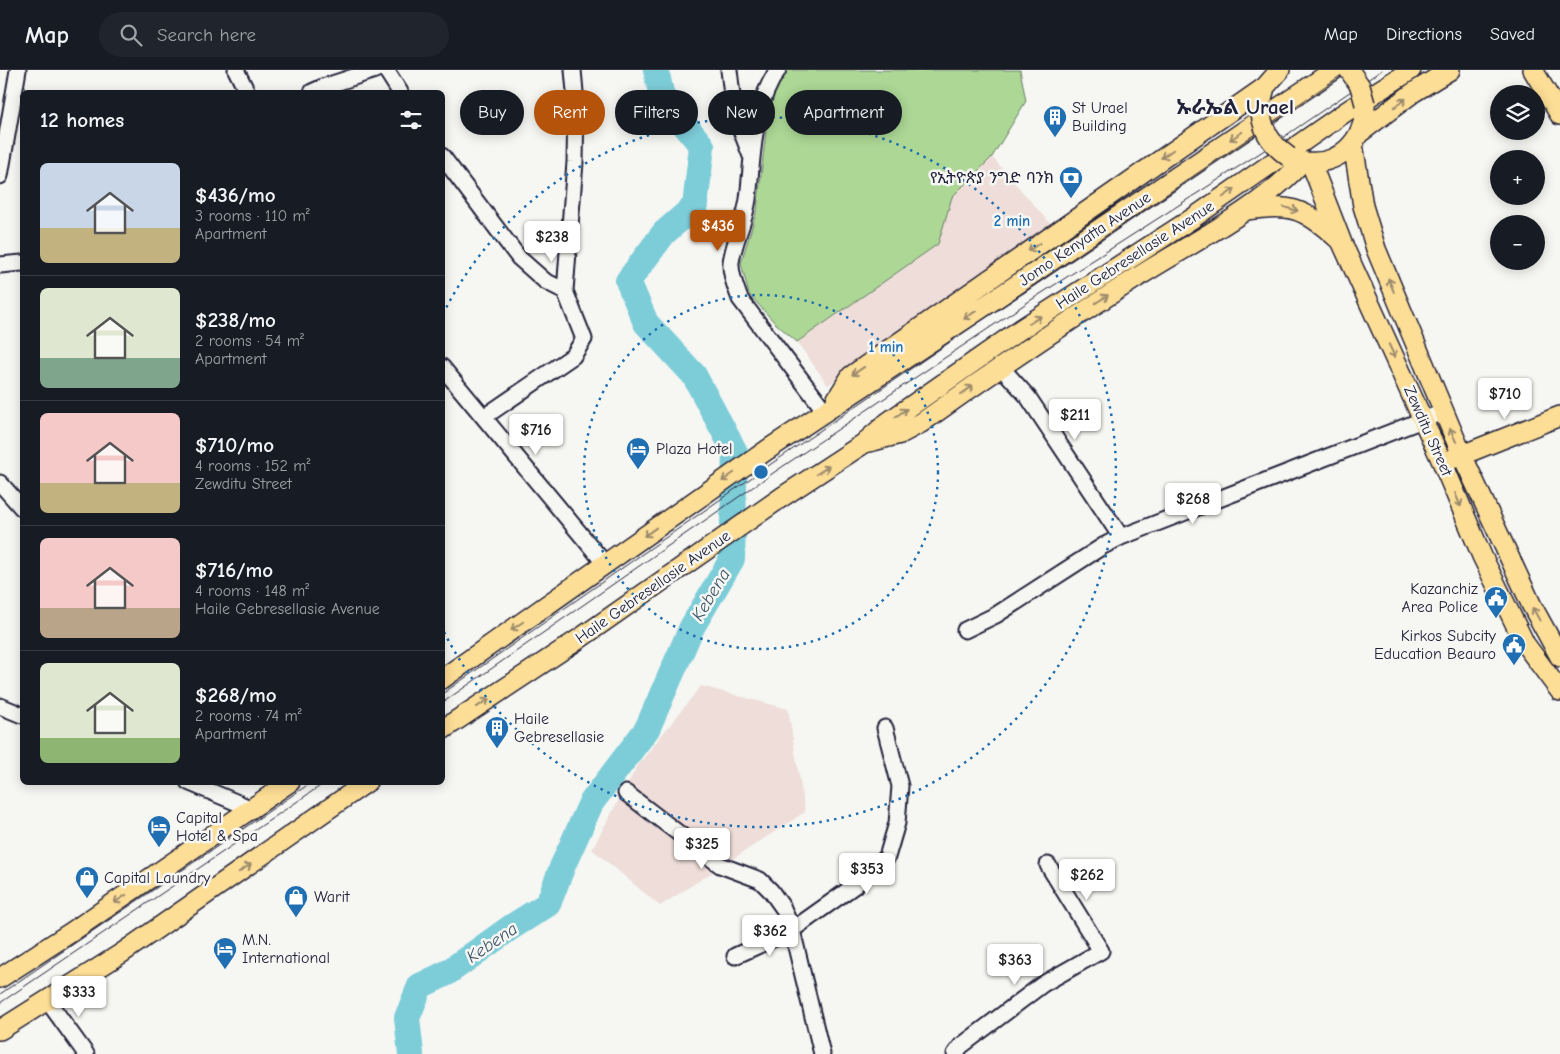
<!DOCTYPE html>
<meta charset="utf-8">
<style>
:root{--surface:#171b24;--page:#20242c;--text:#f1f3f6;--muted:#9ea1a6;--line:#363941;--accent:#b45309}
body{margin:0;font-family:"Comic Neue","Noto Sans Ethiopic",sans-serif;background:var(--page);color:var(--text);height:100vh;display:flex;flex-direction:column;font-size:19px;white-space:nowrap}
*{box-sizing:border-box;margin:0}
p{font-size:16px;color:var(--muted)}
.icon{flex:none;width:28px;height:28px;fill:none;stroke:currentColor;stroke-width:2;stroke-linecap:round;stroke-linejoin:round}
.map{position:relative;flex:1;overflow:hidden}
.drawer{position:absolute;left:20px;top:20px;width:425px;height:695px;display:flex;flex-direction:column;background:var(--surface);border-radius:8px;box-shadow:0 2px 12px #0003}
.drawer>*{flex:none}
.top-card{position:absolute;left:460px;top:20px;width:475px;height:45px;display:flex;gap:10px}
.fabs{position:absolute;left:1490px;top:15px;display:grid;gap:10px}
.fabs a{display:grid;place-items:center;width:55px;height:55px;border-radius:50%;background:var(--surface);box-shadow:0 2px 12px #0003;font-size:25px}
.price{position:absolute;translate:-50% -42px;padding:0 11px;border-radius:5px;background:#fff;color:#222;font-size:16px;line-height:32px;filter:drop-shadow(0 1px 2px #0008)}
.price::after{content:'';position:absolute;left:50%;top:30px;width:15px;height:11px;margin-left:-8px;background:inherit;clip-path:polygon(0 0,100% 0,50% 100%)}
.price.selected{background:var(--accent);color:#fff}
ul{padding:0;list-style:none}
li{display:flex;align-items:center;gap:15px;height:125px;padding:0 20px}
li+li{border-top:1px solid var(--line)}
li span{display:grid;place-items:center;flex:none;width:140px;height:100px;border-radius:8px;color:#555}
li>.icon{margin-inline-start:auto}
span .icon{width:60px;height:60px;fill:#fffc;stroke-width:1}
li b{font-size:21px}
h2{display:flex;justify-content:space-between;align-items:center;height:60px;padding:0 20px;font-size:21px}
.chip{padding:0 18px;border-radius:22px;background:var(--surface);box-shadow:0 2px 12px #0003;font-size:18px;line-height:45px}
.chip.selected{background:var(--accent);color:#fff}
header{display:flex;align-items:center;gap:30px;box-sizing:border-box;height:70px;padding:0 25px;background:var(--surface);border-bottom:1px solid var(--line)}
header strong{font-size:24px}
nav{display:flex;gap:28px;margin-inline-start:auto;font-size:18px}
.search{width:350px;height:45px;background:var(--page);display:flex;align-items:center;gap:12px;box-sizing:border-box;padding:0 18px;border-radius:28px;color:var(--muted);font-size:19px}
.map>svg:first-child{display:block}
.built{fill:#eeddd8}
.green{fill:#acd795;stroke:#677c68}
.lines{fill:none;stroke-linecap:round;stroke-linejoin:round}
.river{stroke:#7dcdd9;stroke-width:26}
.minor-casing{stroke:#22223b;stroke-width:19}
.major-casing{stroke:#22223b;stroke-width:22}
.minor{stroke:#f6f6f2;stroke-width:15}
.major{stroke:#fdde96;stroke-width:19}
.tram{stroke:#22223b;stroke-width:1}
.major-bridge-casing{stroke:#22223b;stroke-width:22;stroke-linecap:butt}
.major-bridge{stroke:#fdde96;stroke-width:19}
.oneway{stroke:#9a896d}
.ring{fill:none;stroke:#1f6fb2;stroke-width:2.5;stroke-dasharray:2.5 5}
.labels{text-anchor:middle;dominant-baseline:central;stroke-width:5;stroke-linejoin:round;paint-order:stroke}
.poi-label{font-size:16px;fill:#22223b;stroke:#f6f6f2;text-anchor:start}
.street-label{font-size:16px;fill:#22223b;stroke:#f6f6f2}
.water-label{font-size:18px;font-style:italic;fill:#3d556a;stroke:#f6f6f2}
.district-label{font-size:21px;font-weight:bold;fill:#22223b;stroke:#f6f6f2}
.centre{fill:#1f6fb2;stroke:#f6f6f2;stroke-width:2.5}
.ring-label{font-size:15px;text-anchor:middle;font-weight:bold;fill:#1f6fb2;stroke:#f6f6f2;stroke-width:5;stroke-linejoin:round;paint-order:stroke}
</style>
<header>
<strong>Map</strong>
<div class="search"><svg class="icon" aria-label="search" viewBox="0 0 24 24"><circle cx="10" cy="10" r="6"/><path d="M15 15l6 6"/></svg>Search here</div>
<nav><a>Map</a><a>Directions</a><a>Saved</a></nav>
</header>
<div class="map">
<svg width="1560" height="984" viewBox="0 0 1560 984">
<rect width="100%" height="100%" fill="#f6f6f2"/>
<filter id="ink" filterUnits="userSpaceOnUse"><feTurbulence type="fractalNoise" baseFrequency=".02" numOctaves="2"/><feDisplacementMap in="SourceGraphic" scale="10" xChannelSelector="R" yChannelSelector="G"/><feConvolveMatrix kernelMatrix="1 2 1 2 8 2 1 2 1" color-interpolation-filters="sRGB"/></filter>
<g filter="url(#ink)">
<path class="built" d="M992,87l62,71 -226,157 -31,-43 140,-98 15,-47z
M701,616l87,23 17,103 -145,94 -68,-57 46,-84z"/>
<path class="green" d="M785,0h235l6,31 -34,56 -40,40 -14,47 -141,98 -23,-20 -25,-28 -8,-31 16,-53 12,-105z"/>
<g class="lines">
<path class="river" d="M411,984l-4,-36 13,-32 27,-13 63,-45 38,-24 15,-39 28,-62 56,-74 45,-102 40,-68 3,-107 -41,-77 -48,-52 -18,-42 36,-48 31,-27 7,-60 -40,-49 -6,-27"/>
<g class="minor-casing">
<path id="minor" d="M236,0l11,22
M386,0l14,22
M729,0l5,42 17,44
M778,0c-26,36 -25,87 -30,129 -3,22 -14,42 -17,63 -1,12 5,26 9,37l85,112
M312,22l11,-5 52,-17
M442,86l77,102 26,23 20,10
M0,106l18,-106
M0,195l22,-2
M1000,296l28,31 93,140
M442,297l164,198
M484,347l89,-61 11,-17 -19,-48 10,-129 1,-59 -3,-33
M0,413l22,25
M965,560l31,-15 107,-69 18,-9 322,-125
M0,636l22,9
M188,712l64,27
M626,723l94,72 40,15 11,11 12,17 9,22 -57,26
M47,930l39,54
M822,984l-30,-124 62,-44 33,-29 10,-34 3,-37 -15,-58
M955,984l6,-8 82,-62 58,-33 -53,-86"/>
</g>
<g class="major-casing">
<path id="major" d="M1533,0l27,45
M1262,29l3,-12 15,-17
M1361,62l53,-40 36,-22
M1353,74l10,62 13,43 86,206 70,151 28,51
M1301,91c38,8 65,-22 64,-57
M1311,93l31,80 101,221 39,92 43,88 35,47
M1246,140c45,-6 57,-3 92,29
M836,330l15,-24 414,-289
M869,372l31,-8 21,-11c73,-52 147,-102 223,-150 53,-33 117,-65 158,-111
M1452,389l108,-43
M442,609l325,-229 257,-170 310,-210
M442,660l137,-91 203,-142 81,-53 25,-22 133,-93 172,-111 154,-107 64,-41
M0,908l70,-45 220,-151
M0,960l122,-77 245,-171"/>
</g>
<use href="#minor" class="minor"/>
<use href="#major" class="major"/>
<path class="tram" d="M442,624l329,-230 578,-394
M442,633l334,-232 255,-171 232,-149 119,-81
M0,924l312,-212
M0,933l326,-221"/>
<g class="major-bridge-casing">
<path id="major-bridge" d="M1349,0l11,16 5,18
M1260,33c1,25 8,39 29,54"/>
</g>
<use href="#major-bridge" class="major-bridge"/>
</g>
<defs><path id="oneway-shaft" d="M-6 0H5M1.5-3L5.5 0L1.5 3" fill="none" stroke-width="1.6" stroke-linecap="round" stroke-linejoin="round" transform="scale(1.25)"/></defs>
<g class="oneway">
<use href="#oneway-shaft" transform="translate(1400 33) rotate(-37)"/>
<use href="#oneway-shaft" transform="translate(1236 66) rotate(146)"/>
<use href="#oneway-shaft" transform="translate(1167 84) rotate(145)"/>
<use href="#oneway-shaft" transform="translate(1229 123) rotate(-35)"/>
<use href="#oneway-shaft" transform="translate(1291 139) rotate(16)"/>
<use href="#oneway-shaft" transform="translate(1034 177) rotate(145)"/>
<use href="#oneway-shaft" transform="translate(1391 215) rotate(-112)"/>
<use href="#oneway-shaft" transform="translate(1102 229) rotate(-32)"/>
<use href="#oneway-shaft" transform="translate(970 245) rotate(147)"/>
<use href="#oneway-shaft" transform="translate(1035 250) rotate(-33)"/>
<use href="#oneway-shaft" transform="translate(1392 281) rotate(65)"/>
<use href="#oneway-shaft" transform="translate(858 301) rotate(146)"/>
<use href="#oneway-shaft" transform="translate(967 320) rotate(-36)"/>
<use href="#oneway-shaft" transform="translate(901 343) rotate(-35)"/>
<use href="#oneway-shaft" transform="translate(1453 365) rotate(-114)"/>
<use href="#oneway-shaft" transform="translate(823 400) rotate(-33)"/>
<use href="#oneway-shaft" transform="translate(728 407) rotate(145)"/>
<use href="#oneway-shaft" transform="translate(1458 430) rotate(67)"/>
<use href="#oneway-shaft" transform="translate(650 462) rotate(144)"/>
<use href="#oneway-shaft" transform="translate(1536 544) rotate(-119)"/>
<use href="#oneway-shaft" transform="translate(517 556) rotate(145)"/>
<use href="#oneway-shaft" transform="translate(483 633) rotate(-34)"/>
<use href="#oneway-shaft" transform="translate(245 798) rotate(-34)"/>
<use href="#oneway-shaft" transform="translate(120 829) rotate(146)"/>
</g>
</g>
<g class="ring">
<circle cx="761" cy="402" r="177"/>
<path d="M443 244A355 355 0 1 1 443 560"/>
</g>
<defs>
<g id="building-pin" transform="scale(1.25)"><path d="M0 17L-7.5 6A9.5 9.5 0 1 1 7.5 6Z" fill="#1f6fb2" stroke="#f6f6f2"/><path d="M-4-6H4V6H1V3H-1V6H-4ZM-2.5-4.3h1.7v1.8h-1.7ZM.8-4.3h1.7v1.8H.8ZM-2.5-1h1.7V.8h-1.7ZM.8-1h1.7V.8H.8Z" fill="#fff"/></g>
<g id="bank-pin" transform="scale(1.25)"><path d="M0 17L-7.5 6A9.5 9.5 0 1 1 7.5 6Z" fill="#1f6fb2" stroke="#f6f6f2"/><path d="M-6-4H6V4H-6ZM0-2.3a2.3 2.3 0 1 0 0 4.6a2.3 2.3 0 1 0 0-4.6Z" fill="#fff"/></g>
<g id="hotel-pin" transform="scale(1.25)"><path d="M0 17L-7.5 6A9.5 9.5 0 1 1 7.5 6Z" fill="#1f6fb2" stroke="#f6f6f2"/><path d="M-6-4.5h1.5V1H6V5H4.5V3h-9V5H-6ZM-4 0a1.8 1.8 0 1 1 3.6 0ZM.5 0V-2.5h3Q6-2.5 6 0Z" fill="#fff"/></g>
<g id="civic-pin" transform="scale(1.25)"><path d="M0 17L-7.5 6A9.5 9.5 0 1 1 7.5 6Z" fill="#1f6fb2" stroke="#f6f6f2"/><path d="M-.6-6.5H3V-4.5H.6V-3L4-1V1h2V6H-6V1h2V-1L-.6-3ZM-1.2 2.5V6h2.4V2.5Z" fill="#fff"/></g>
<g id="shop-pin" transform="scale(1.25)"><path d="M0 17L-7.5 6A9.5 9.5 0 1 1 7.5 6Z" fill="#1f6fb2" stroke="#f6f6f2"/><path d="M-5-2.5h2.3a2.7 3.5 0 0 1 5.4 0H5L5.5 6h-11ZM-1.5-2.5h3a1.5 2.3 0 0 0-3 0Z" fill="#fff"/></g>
</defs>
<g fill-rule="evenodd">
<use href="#building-pin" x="1055" y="47"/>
<use href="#bank-pin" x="1071" y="108"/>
<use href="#hotel-pin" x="638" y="379"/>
<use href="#civic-pin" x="1496" y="528"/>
<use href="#civic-pin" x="1514" y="575"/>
<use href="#building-pin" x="497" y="658"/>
<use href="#hotel-pin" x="159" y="757"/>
<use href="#shop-pin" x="87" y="808"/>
<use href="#shop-pin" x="296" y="827"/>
<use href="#hotel-pin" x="225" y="879"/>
</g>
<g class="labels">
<g class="poi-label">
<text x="1072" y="38">St Urael<tspan x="1072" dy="18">Building</tspan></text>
<text x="1054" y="108" text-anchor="end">የኢትዮጵያ ንግድ ባንክ</text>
<text x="656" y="379">Plaza Hotel</text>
<text x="1478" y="519" text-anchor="end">Kazanchiz<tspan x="1478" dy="18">Area Police</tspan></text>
<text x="1496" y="566" text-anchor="end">Kirkos Subcity<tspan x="1496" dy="18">Education Beauro</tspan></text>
<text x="514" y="649">Haile<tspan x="514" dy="18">Gebresellasie</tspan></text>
<text x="176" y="748">Capital<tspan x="176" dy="18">Hotel &amp; Spa</tspan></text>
<text x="104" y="808">Capital Laundry</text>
<text x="314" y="827">Warit</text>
<text x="242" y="870">M.N.<tspan x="242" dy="18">International</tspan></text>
</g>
<g class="street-label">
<text transform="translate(1085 169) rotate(-34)">Jomo Kenyatta Avenue</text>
<text transform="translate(1135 185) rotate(-33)">Haile Gebresellasie Avenue</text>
<text transform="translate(1428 361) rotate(66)">Zewditu Street</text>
<text transform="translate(653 517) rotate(-35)">Haile Gebresellasie Avenue</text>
</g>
<g class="water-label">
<text transform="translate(711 525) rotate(-59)">Kebena</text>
<text transform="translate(492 873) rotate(-34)">Kebena</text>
</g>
<g class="district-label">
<text x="1235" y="37">ኡራኤል Urael</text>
</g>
</g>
<circle cx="761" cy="402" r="8" class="centre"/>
<g class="ring-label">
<text x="1012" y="156">2 min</text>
<text x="886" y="282">1 min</text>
</g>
</svg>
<div class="fabs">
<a><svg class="icon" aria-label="layers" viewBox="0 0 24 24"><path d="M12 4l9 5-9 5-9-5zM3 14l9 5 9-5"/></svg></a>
<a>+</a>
<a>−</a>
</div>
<b class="price selected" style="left:718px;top:182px">$436</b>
<b class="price" style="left:552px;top:193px">$238</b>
<b class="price" style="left:1505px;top:350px">$710</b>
<b class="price" style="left:1075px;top:371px">$211</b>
<b class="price" style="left:536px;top:386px">$716</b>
<b class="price" style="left:1193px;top:455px">$268</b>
<b class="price" style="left:702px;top:800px">$325</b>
<b class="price" style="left:867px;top:825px">$353</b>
<b class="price" style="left:1087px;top:831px">$262</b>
<b class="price" style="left:770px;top:887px">$362</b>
<b class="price" style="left:1015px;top:916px">$363</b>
<b class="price" style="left:79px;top:948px">$333</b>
<div class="top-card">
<a class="chip">Buy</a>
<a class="chip selected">Rent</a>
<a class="chip">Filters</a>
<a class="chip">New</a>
<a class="chip">Apartment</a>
</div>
<section class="drawer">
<h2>12 homes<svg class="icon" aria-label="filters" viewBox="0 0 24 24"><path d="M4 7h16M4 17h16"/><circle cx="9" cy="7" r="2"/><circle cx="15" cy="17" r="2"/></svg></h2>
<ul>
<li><span style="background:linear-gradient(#c9d6e8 65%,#c2b280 0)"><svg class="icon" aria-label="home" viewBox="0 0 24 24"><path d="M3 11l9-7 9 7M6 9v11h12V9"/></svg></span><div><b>$436/mo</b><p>3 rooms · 110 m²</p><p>Apartment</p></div></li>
<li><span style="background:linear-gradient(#dfe7d0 70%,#7fa58c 0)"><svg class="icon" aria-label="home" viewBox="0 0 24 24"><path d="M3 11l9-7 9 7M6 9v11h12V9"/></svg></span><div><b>$238/mo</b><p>2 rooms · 54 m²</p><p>Apartment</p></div></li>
<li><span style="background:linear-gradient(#f6c9c9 70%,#c2b280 0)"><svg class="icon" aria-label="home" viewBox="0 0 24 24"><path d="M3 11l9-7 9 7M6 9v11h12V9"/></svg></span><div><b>$710/mo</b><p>4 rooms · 152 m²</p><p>Zewditu Street</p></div></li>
<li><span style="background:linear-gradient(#f6c9c9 70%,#b9a48a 0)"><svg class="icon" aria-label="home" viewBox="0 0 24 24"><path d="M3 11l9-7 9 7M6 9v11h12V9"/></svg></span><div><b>$716/mo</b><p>4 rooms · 148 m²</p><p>Haile Gebresellasie Avenue</p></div></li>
<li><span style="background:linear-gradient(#dfe7d0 75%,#8fb573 0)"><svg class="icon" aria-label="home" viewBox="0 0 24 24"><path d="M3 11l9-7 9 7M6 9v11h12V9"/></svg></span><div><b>$268/mo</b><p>2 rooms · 74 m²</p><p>Apartment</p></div></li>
</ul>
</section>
</div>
